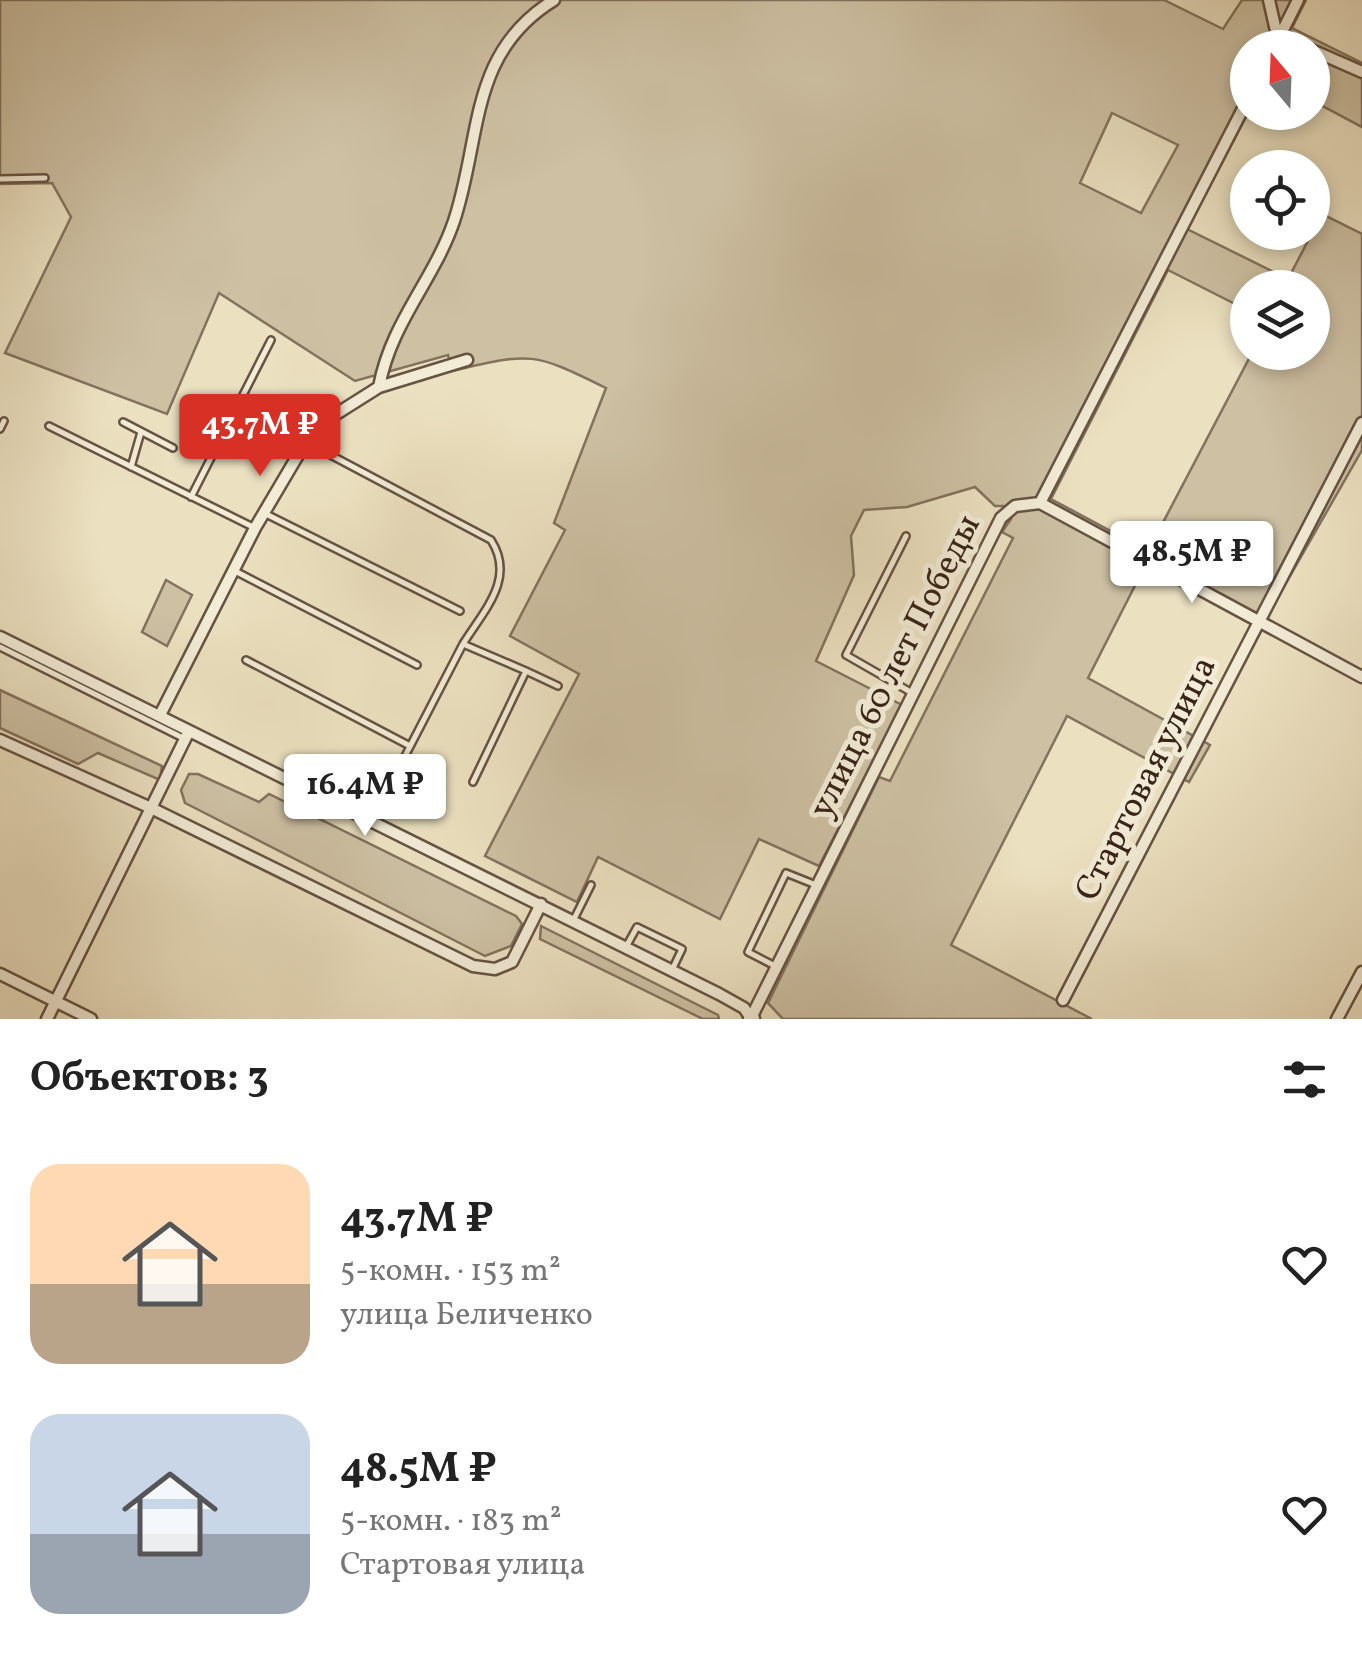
<!DOCTYPE html>
<html lang="ru">
<meta charset="utf-8">
<style>
:root{--surface:#fff;--page:#f6f6f6;--text:#222;--muted:#767676;--accent:#d93025}
body{margin:0;font-family:Vollkorn,serif;background:var(--page);color:var(--text);height:100vh;display:flex;flex-direction:column;font-size:38px;white-space:nowrap}
*{box-sizing:border-box;margin:0}
p{font-size:32px;color:var(--muted)}
.icon{flex:none;width:55px;height:55px;fill:none;stroke:currentColor;stroke-width:2;stroke-linecap:round;stroke-linejoin:round}
.map{position:relative;height:1019px;overflow:hidden}
.panel{display:flex;flex-direction:column;background:var(--surface);flex:1}
.panel>*{flex:none}
.needle{width:65px;rotate:341deg}
.controls{position:absolute;left:1230px;top:30px;display:grid;gap:20px}
.controls a{display:grid;place-items:center;width:100px;height:100px;border-radius:50%;background:var(--surface);box-shadow:0 5px 15px #0003;font-size:50px}
.price{position:absolute;translate:-50% -85px;padding:0 22px;border-radius:10px;background:#fff;color:#222;font-size:32px;line-height:65px;filter:drop-shadow(0 2px 5px #0008)}
.price::after{content:'';position:absolute;left:50%;top:60px;width:30px;height:22px;margin-left:-15px;background:inherit;clip-path:polygon(0 0,100% 0,50% 100%)}
.price.selected{background:var(--accent);color:#fff}
ul{padding:0;list-style:none}
li{display:flex;align-items:center;gap:30px;height:250px;padding:0 30px}
li span{display:grid;place-items:center;flex:none;width:280px;height:200px;border-radius:30px;color:#555}
li>.icon{margin-inline-start:auto}
span .icon{width:120px;height:120px;fill:#fffc;stroke-width:1}
li b{font-size:42px}
h2{display:flex;justify-content:space-between;align-items:center;height:120px;padding:0 30px;font-size:42px}
.map>svg:first-child{display:block}
.green{fill:#cdc0a3;stroke:#83725e;stroke-width:2.5;fill-rule:evenodd}
.lines{fill:none;stroke-linecap:round;stroke-linejoin:round}
.service-casing{stroke:#665342;stroke-width:10}
.minor-casing{stroke:#665342;stroke-width:15}
.tertiary-casing{stroke:#665342;stroke-width:19}
.service{stroke:#f2ebd6;stroke-width:5}
.minor{stroke:#f2ebd6;stroke-width:10}
.tertiary{stroke:#f2ebd6;stroke-width:14}
.labels{text-anchor:middle;dominant-baseline:central;stroke-width:10;stroke-linejoin:round;paint-order:stroke}
.street-label{font-size:35px;fill:#392418;stroke:#f2ebd6}
</style>
<div class="map">
<svg width="1362" height="1019" viewBox="0 0 1362 1019">
<rect width="100%" height="100%" fill="#ebe0c0"/>
<filter id="stains"><feTurbulence type="fractalNoise" baseFrequency=".002" numOctaves="4"/><feColorMatrix values="0 0 0 0 .2 0 0 0 0 .09 0 0 0 0 .02 0 0 0 .5 -.17"/></filter>
<radialGradient id="worn" r=".72"><stop offset=".6" stop-color="#630" stop-opacity="0"/><stop offset="1" stop-color="#630" stop-opacity=".3"/></radialGradient>
<path class="green" d="M0,0h1164l59,29 19,-29h64l-14,28 70,35v64l-49,-26 -1,-53h-64v65l-61,116 101,50 34,-65 40,20v216l-100,175 -117,-59 -57,112 122,67 -21,37 -122,-66 -116,229 141,74h-309l-15,-16 111,-226 11,4 123,-243 -11,-6 9,-13 -8,-13h-8l-20,-19 -68,20 -43,3 -13,26 3,39 -38,86 86,44 -83,161 -60,-27 -39,80 -122,-62 -21,45 -92,-46 94,-182 -69,-38 55,-106 -11,-7 52,-135c-73,-36 -74,-36 -154,-17l-4,-16 -93,26 -136,-88 -52,121 -162,-61 66,-136 -19,-34 -52,1zM1112,113l66,32 -37,68 -61,-30zM1168,270l79,40 1,-22h64v64l-60,1 -104,198 -97,-52z
M166,580l26,15 -25,51 -25,-14z
M0,690l162,76 -2,14 -62,-27 -20,11 -78,-36z
M189,774h9l61,28 10,-8 247,122 6,8 -11,22 -26,10 -300,-153 -4,-13z
M541,926l177,89 1,4h-16l-163,-80z"/>
<g class="lines">
<g class="service-casing">
<path id="service" d="M0,179l45,-1
M123,422l50,26
M49,426l206,102
M0,429l4,-8
M306,442l185,98c25,39 -7,70 -28,104
M131,467l10,-35
M191,497l80,-157
M266,514l194,97
M906,536l-60,119 68,39
M233,570l184,95
M0,647l185,92
M246,660l164,86
M526,671l32,15
M372,820l91,-176 63,27 -53,111
M573,921l18,-36
M626,947l11,-20 45,22 -10,21
M775,966l-27,-14 38,-79 30,12"/>
</g>
<g class="minor-casing">
<path id="minor" d="M1269,0l7,31 32,17
M1274,48l24,-48
M1312,50l50,22
M379,387c12,-65 55,-107 75,-166 28,-84 14,-168 100,-221
M1040,503l322,174
M0,637l719,357 25,14 7,10 250,-500 14,-12 25,-3 208,-404
M160,715l95,-187 59,-100 65,-41 88,-27
M0,740l151,68 322,158 22,3 17,-7 29,-58
M0,974l91,45
M1063,1000l299,-577
M47,1019l142,-288
M1337,1019l25,-47"/>
</g>
<g class="tertiary-casing">
<path id="tertiary" d="M751,1019h1"/>
</g>
<use href="#service" class="service"/>
<use href="#minor" class="minor"/>
<use href="#tertiary" class="tertiary"/>
</g>
<g class="labels">
<g class="street-label">
<text transform="translate(896 667) rotate(-63)">улица 60 лет Победы</text>
<text transform="translate(1147 779) rotate(-63)">Стартовая улица</text>
</g>
</g>
<rect width="100%" height="100%" filter="url(#stains)"/>
<rect width="100%" height="100%" fill="url(#worn)"/>
</svg>
<div class="controls">
<a><svg class="needle" viewBox="-14 -14 28 28"><path d="M0-13l5 13h-10z" fill="#e53935"/><path d="M0 13l5-13h-10z" fill="#767676"/></svg></a>
<a><svg class="icon" aria-label="locate" viewBox="0 0 24 24"><circle cx="12" cy="12" r="6"/><path d="M12 2v4M12 18v4M2 12h4M18 12h4"/></svg></a>
<a><svg class="icon" aria-label="layers" viewBox="0 0 24 24"><path d="M12 4l9 5-9 5-9-5zM3 14l9 5 9-5"/></svg></a>
</div>
<b class="price selected" style="left:260px;top:479px">43.7M ₽</b>
<b class="price" style="left:1192px;top:606px">48.5M ₽</b>
<b class="price" style="left:365px;top:839px">16.4M ₽</b>
</div>
<section class="panel">
<h2>Объектов: 3<svg class="icon" aria-label="filters" viewBox="0 0 24 24"><path d="M4 7h16M4 17h16"/><circle cx="9" cy="7" r="2"/><circle cx="15" cy="17" r="2"/></svg></h2>
<ul>
<li><span style="background:linear-gradient(#ffd9b3 60%,#b9a48a 0)"><svg class="icon" aria-label="home" viewBox="0 0 24 24"><path d="M3 11l9-7 9 7M6 9v11h12V9"/></svg></span><div><b>43.7M ₽</b><p>5-комн. · 153 m²</p><p>улица Беличенко</p></div><svg class="icon" aria-label="heart" viewBox="0 0 24 24"><path d="M12 20l-8-8c-3-5 5-10 8-4 3-6 11-1 8 4z"/></svg></li>
<li><span style="background:linear-gradient(#c9d6e8 60%,#9aa5b1 0)"><svg class="icon" aria-label="home" viewBox="0 0 24 24"><path d="M3 11l9-7 9 7M6 9v11h12V9"/></svg></span><div><b>48.5M ₽</b><p>5-комн. · 183 m²</p><p>Стартовая улица</p></div><svg class="icon" aria-label="heart" viewBox="0 0 24 24"><path d="M12 20l-8-8c-3-5 5-10 8-4 3-6 11-1 8 4z"/></svg></li>
</ul>
</section>
